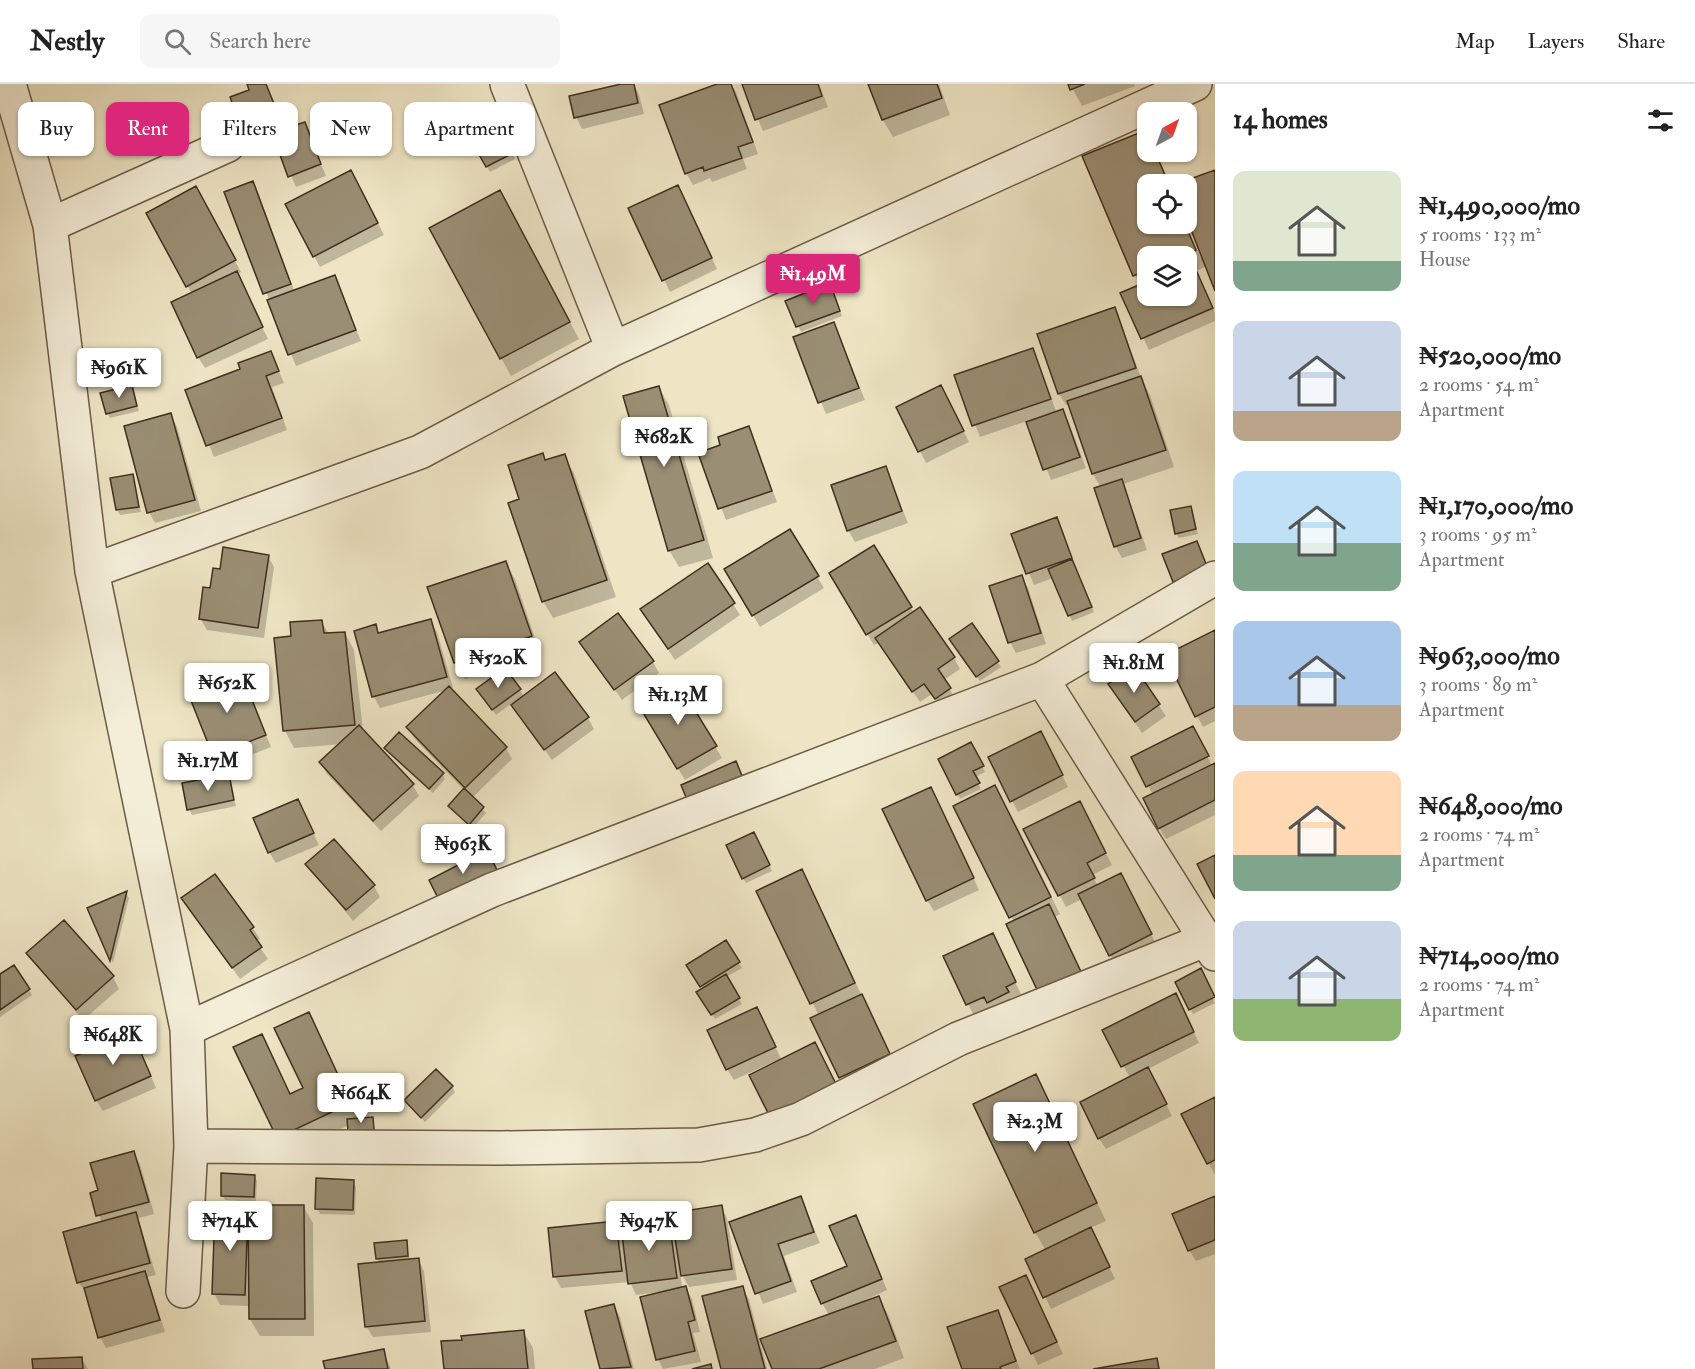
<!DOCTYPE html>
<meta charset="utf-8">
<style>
:root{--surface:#fff;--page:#f6f6f6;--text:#222;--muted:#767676;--line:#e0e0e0;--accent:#db2777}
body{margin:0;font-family:"IM FELL Double Pica",serif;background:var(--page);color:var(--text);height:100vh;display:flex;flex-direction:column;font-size:22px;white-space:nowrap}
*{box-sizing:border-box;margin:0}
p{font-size:20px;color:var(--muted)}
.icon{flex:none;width:33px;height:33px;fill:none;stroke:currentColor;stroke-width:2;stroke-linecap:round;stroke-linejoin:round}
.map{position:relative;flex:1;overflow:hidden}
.side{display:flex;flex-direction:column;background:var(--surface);width:480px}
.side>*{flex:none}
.guide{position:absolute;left:18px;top:18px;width:570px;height:54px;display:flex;gap:12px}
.needle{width:39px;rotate:41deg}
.controls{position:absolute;left:1137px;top:18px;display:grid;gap:12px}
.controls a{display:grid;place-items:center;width:60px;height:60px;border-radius:12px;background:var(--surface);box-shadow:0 2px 4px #0004;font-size:30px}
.price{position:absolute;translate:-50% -51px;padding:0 14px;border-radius:6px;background:#fff;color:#222;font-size:20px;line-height:39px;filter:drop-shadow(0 2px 3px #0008)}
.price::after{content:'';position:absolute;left:50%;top:36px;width:18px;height:14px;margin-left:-9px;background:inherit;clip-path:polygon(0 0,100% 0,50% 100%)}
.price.on{background:var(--accent);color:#fff}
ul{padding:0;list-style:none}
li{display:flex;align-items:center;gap:18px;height:150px;padding:0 18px}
li span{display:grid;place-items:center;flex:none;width:168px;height:120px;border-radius:12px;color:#555}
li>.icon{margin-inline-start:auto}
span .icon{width:72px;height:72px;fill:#fffc;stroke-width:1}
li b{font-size:26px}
h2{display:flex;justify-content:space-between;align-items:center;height:72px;padding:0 18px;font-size:26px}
.pill{padding:0 21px;border-radius:12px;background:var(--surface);box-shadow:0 2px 4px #0004;font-size:21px;line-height:54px}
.pill.on{background:var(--accent);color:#fff}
header{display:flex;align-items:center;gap:36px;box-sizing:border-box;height:84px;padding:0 30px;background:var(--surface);border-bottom:2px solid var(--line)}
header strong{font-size:28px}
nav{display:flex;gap:33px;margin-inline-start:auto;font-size:21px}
.search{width:420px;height:54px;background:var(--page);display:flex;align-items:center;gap:15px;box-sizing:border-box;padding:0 21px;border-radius:12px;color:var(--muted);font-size:22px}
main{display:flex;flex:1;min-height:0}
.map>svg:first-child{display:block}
.shadow{fill:#0003;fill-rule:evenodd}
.building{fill:#9a8e74;stroke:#3f2f1e;stroke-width:1.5}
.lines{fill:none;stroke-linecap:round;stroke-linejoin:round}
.minor-casing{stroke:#6b5c48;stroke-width:36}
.minor{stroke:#f4eed9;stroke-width:33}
</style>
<header>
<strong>Nestly</strong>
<div class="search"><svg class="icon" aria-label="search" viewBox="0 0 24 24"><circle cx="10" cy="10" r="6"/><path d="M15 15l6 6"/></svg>Search here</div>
<nav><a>Map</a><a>Layers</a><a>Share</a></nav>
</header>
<main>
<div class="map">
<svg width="1215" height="1285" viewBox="0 0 1215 1285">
<rect width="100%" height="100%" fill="#eee5c4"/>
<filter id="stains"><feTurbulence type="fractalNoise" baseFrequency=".00333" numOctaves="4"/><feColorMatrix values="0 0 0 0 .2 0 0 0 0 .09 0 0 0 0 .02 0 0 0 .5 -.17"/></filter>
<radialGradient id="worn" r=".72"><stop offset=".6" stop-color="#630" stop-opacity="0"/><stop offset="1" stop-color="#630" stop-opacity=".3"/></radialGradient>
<path class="shadow" d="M249,0h17l19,46 19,-6 22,52 -30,11 -21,-50 -23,8 -7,-11 6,-43z
M627,0h6l6,10 5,20 -62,15 -6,-12z
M721,0h10l5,8 22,62 -15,5 4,10 -35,13 -2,-4 -17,7 -7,-12z
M743,0h76l9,23 -65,24z
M870,0h69l11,31 -57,22 -10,-17z
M1070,0h64l1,2 -53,20z
M494,36l21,39 -25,13 -21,-38z
M1145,48l3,20h8l14,32h-22v40h38l15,34 2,-1 -17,-73h-6l35,-13v116l-8,-21 -11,5 19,42v8l-66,29 -27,-56 18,-8 -56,-129zM1148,172h38v40h-38z
M252,99l43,109 39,-15 27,64 -65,25 -70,-173z
M357,99l27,52 -64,32 -6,-11z
M684,114l33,71 -47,23 -40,-83z
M202,115l39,73 -4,3 31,64 -63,29 -7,-11 -6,-63 -44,-81z
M509,125l70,130 -68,37 -80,-147z
M832,206l10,26 -41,16 -14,-30z
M1115,225l27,71 8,15 24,72 -51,17 24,66 -25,8 -7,-12 -14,-58 -8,-14 -24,-70 -3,1 -7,-11z
M834,240l31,76 -39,14 -31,-76z
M1032,266l25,63 6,-2 6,12 17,45 -35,12 -24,-59 -47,16 -24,-61z
M271,269l13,30 -12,4 15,43 -73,27 -27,-66 55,-21z
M131,303l8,24 -29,7 -3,-5z
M659,304l10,17 44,153 -34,9 -10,-17z
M947,314l22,44 -43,21 -28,-55z
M171,331l6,12 24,84 -46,12 -6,-11z
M749,344l28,74 -51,18 -26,-66 22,-8z
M542,371l4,7 18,-6 10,17 42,124 -63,21 -10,-17 -22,-101z
M885,383l23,56 -53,19 -7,-12z
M132,391l9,37 -21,3 -3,-5z
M1190,424l8,26 -19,4 -3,-5z
M1056,435l38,93 -22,9 -19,-43 -19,7 -21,-50z
M789,447l35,57 -64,39 -34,-58z
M874,463l40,66 40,45 6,11 -16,11 12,20 -14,10 -10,-16 -12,8 -41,-59 -5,2 -43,-71z
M268,472l6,11 -10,71 -57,-8 -7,-12 21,-47z
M505,478l10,17 25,74 -75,26 -10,-17z
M707,481l33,50 -65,45 -33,-50z
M1021,493l7,11 18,56 -30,9 -6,-11z
M321,537l8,13 16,-1 9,17 9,81 49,53 7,12 -38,35 -54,-57 -6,-11 21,-19 -48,4 -9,-17 -10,-91 18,-2z
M430,537l7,11 16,56 -3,1 56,59 6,11 -40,39 14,15 -14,16 -22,-22 14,-17 -49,-51 -7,-12 39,-37 -67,18 -6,-11 -18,-65 19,-6 5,8z
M972,541l29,42 -21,14 -26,-37z
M1215,547v90l-12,6 -6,-11z
M581,558l72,20 6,11 -37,27z
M1133,584l33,48 -24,17 -25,-37z
M240,590l31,73 -50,20 -7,-12z
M678,601l44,73 -37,22 -44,-73z
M520,606l4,7 64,21 6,11 -42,31 -40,-57 -16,12 -15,-21z
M1199,655l13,27 3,-2v51l-49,24 -7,-11 -6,-33 -20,-37z
M971,660l14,28 -10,5 6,12 -21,10 -20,-39z
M1047,660l21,43 -50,25 -28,-54z
M386,664l56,26 3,5 -12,14z
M228,692l8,30 -44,9 -3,-6z
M937,716l42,90 -45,21 -7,-11z
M298,717l21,44 -43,18 -7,-11z
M1004,720l56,110 -5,3 -41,5 -59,-115z
M1086,730l26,51 -20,10 6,11h29l30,60 -41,20 -34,-67 -16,8 -41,-78z
M756,755l16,32 -26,12 -3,-5z
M307,780l67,22 6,11 -27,24z
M215,792l38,52 7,11 -4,2 12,18 -28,20 -50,-69z
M811,804l84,178 -48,22 -28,-72 -61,-125z
M126,809l3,5 -16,65 -24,-54z
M64,838l49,55 6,12 -36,31 -55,-67z
M726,858l16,26 -16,9 16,27 -27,15 -17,-27 5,-3 -15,-24z
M996,860l25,50 -10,4 3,6 -20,9 -3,-5 -17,8 -29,-59z
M14,883l18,28 -32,22v-41z
M1200,886l15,33 -22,11 -16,-32z
M1181,922l18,37 -51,26 24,47 -66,33 -7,-11 31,-60 -26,-48z
M308,930l52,105h13l3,16 -24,1 -3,-11 -61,29 -26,-118 29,59 14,-7z
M763,936l19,41 -6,3 -1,-3 -41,19 -7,-11z
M132,949l24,55 -53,23 -7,-11z
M1036,992l70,145 -16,7 25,51 -64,30 -24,-50 19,-8 -11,-19z
M452,1003l3,5 -30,30 -19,-21z
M1215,1015v76l-32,-61z
M133,1069l7,11 14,50 -16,4 18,57 -9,2 18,55 -59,16 -6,-11 -13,-43 -8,-11 -14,-50 37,-10 -11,-29 9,-3z
M254,1092l3,5 -1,21 -31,-2 -3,-5z
M353,1098l3,5 -1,28 -35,-1 -3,-6z
M801,1114l19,45 -36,13 13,36 -34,12 -32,-81z
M1215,1114v56l-19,7 -7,-11z
M303,1122l10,17 1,113h-54l-10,-17v-13l-30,-1 -6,-12 33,-82 3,6z
M721,1123l6,11 10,62 -48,7 -9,-16 2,17 3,-1 7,12 8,33 -7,1 8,29 -38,7 -5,-10 1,-67 -23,3 -6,-13 -69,6 -6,-11 61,-55 8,15 45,-16 6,12z
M855,1133l32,73 -22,10 1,2 12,-4 10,16 16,44 -29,11h-102l56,-54 -7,-12 27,-36z
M406,1158l4,18 8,-1 6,12 7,61 -58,5 -7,-11 14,-63 -3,-4z
M742,1204l7,11 18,70h-44z
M1001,1204h31l31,66 -25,11z
M614,1221l6,12 14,52h-33l-15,-57z
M997,1227l23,58h-56z
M523,1247l10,17 2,21h-90z
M383,1267l8,18h-65z
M81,1274l7,11h-54z"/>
<path class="building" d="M247,0h19l15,37 -37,14 -14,-38 19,-7z
M621,0h13l4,19 -64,15 -5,-22z
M717,0h14l22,58 -15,5 4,11 -38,13 -1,-4 -18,7 -26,-69z
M742,0h76l4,12 -67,24z
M868,0h69l5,14 -60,22z
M1068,0h17l-15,6z
M494,34l19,35 -27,14 -19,-34z
M305,38l16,42 -33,13 -16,-44z
M1146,46l2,22h7l14,32h-21v40h37l11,26 -15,6h-33v14l-15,6 -51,-120z
M351,86l27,53 -65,34 -28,-53z
M1215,86v121l-29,-74v-33h-10z
M253,97l38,103 -28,10 -39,-102z
M678,101l34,73 -50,23 -34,-73z
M196,102l40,74 -50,27 -40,-74z
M500,106l70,132 -70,37 -71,-131z
M1192,177l21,47 -72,31 -21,-46 28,-12v15h38v-33z
M237,187l26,56 -66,31 -26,-56z
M335,191l21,55 -68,25 -21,-55z
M830,199l10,28 -44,16 -11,-26z
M1115,223l21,61 -78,26 -21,-60z
M834,238l25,66 -41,15 -25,-66z
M1033,264l18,51 -79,27 -18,-51z
M271,267l8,20 -13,5 16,42 -76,28 -21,-56 55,-21 -2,-6z
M1141,292l25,74 -74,24 -25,-73z
M132,301l5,21 -31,8 -6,-21z
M941,301l23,46 -46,21 -22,-45z
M659,302l45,154 -36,11 -45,-155z
M1063,325l17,48 -37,13 -17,-48z
M171,329l24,87 -48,13 -23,-87z
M749,342l23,65 -54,18 -20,-56 22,-8 -2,-8z
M543,369l2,7 20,-6 42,126 -65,22 -34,-99 11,-4 -11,-34z
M886,382l16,45 -55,20 -16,-46z
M133,390l6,33 -23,3 -6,-32z
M1122,395l19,59 -27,9 -20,-59z
M1191,422l5,23 -21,5 -5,-24z
M1057,433l15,41 -46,16 -15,-40z
M790,445l29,47 -67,40 -28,-47z
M1197,457l11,28 -35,13 -11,-28z
M874,461l38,62 -46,28 -37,-62z
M223,463l46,8 -11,73 -59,-9 4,-32 7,1 3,-20 7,1z
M1072,475l20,48 -24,9 -20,-47z
M506,477l26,75 -78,27 -27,-76z
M708,479l27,40 -67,46 -28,-40z
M1022,491l19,58 -33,10 -19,-57z
M920,523l35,50 -17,12 13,19 -16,11 -11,-15 -12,8 -37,-54z
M618,529l36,48 -40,29 -35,-48z
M431,535l16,58 -75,20 -18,-66 22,-7 2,9z
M322,536l2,13 21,-1 10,93 -72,6 -9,-93 17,-2 -1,-14z
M972,539l27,38 -23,16 -27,-38z
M1215,546v77l-20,10 -30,-62z
M1134,582l26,38 -25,18 -27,-38z
M505,584l16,21 -29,21 -16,-21z
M241,588l25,63 -53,21 -25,-63z
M555,588l34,45 -45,33 -33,-45z
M678,599l39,63 -40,23 -38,-63z
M449,602l58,61 -42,41 -59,-61z
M359,641l55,59 -41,37 -54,-59z
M1193,642l16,30 -63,31 -15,-30z
M1041,647l22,44 -53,27 -22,-45z
M399,648l45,41 -15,16 -45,-41z
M971,658l13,24 -11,5 7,12 -24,12 -18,-36z
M736,677l9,22 -55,24 -9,-22z
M1215,679v37l-57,29 -15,-31z
M229,690l5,26 -47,10 -5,-27z
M995,701l56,112 -42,21 -56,-112z
M931,703l43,91 -48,23 -44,-92z
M464,704l20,19 -15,18 -21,-19z
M298,715l16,34 -46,20 -15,-35z
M1080,717l26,52 -19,10 8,15 -37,18 -35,-67z
M754,748l16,33 -28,14 -16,-34z
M334,755l41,46 -29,25 -41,-46z
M487,766l10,20 -58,30 -10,-20z
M1215,771v44l-18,-35z
M802,785l53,114 -45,21 -54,-113z
M1121,789l31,61 -43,22 -31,-62z
M215,790l39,53 -4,3 12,17 -30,21 -51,-70z
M127,807l-17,70 -23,-53z
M1049,820l34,72 -43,20 -34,-72z
M64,836l50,56 -38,34 -50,-57z
M993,849l23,49 -10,5 3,5 -22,11 -3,-6 -18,8 -23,-49z
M726,856l14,22 -40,25 -14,-22z
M14,881l16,24 -30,21v-36z
M1201,884l14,29 -26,13 -14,-28z
M726,890l14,24 -29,17 -15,-23z
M1176,909l18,39 -73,35 -19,-37z
M862,910l28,60 -51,24 -29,-60z
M757,923l19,40 -50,23 -19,-40z
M309,928l42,91 -74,35 -44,-91 29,-13 28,60 13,-6 -29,-60z
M132,948l19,44 -56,25 -20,-45z
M815,958l25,50 -66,33 -25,-50z
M1148,983l19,37 -69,35 -18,-37z
M436,985l17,17 -32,32 -17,-18z
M1036,990l61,129 -63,30 -61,-129z
M1215,1013v63l-8,4 -26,-50z
M373,1033l1,13 -26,1 -1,-12z
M134,1067l15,51 -53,14 -6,-23 8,-3 -8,-27z
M221,1089l34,2 -1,22 -33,-1z
M316,1094l38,2 -1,30 -38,-1z
M801,1112l13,36 -36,12 13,37 -36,13 -26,-72z
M1215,1112v44l-27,11 -16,-37z
M248,1121h56l1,114h-56z
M722,1121l10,64 -51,7 -10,-63z
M215,1124l33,2 -3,85 -33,-1z
M136,1128l14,51 -73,20 -14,-51z
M856,1131l26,64 -61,25 -10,-23 36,-15 -18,-40z
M669,1136l8,58 -49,6 -7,-58z
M616,1137l6,50 -69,6 -5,-49z
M1091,1143l19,40 -67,31 -18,-39z
M407,1156l1,16 -32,3 -2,-16z
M419,1174l6,63 -60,6 -7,-63z
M145,1187l15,49 -62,18 -14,-50z
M1026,1191l31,67 -26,12 -32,-67z
M686,1202l9,34 -7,2 7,29 -39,9 -16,-63z
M743,1202l22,83h-44l-19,-73z
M879,1212l17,45 -77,28h-47l-12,-30z
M614,1220l17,63 -31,2 -15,-58z
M998,1226l18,51 -16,6 1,2h-39l-15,-42z
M524,1246l4,39h-84l-3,-28 21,-1 -1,-4z
M384,1265l4,20h-63l-2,-8z
M82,1273l1,12h-50l-1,-10z
M1157,1274l2,11h-66z
M711,1280l1,5h-20z"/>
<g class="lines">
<g class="minor-casing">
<path id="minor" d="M9,0l41,141 42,346 95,458 4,117 -8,145
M507,0l106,265
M50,141l178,-80
M92,487l328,-119 193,-103 582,-265
M1042,595l173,275
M187,945l305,-139 550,-211 173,-101
M191,1062l310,2 198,-3 56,-10 46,-16 157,-80 247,-99"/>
</g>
<use href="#minor" class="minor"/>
</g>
<rect width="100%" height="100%" filter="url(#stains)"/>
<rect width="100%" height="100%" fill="url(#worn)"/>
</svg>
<div class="controls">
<a><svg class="needle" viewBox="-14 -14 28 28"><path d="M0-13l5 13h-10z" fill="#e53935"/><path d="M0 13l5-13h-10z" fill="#767676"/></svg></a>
<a><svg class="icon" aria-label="locate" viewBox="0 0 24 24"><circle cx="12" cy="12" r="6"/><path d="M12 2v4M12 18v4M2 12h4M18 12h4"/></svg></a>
<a><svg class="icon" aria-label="layers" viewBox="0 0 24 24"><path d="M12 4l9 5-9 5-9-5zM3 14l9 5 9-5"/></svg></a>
</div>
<b class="price on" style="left:813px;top:221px">₦1.49M</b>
<b class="price" style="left:119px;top:315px">₦961K</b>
<b class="price" style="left:664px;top:384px">₦682K</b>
<b class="price" style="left:498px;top:605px">₦520K</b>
<b class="price" style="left:1134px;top:610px">₦1.81M</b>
<b class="price" style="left:227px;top:630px">₦652K</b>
<b class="price" style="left:678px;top:642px">₦1.13M</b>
<b class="price" style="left:208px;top:708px">₦1.17M</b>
<b class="price" style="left:463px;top:791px">₦963K</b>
<b class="price" style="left:113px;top:982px">₦648K</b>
<b class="price" style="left:361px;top:1040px">₦664K</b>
<b class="price" style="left:1035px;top:1069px">₦2.3M</b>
<b class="price" style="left:230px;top:1168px">₦714K</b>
<b class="price" style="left:649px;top:1168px">₦947K</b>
<div class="guide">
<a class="pill">Buy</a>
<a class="pill on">Rent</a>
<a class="pill">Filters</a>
<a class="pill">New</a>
<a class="pill">Apartment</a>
</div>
</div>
<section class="side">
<h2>14 homes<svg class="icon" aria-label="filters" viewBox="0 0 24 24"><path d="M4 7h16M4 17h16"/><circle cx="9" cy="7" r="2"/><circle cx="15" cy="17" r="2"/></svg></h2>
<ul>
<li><span style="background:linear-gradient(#dfe7d0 75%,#7fa58c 0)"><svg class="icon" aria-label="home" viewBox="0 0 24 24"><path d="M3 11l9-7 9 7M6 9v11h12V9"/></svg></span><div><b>₦1,490,000/mo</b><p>5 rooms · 133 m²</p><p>House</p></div></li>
<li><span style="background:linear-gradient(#c9d6e8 75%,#b9a48a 0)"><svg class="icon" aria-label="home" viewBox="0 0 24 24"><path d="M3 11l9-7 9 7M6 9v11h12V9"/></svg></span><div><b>₦520,000/mo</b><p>2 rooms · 54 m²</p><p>Apartment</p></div></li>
<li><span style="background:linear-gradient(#bfe0f5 60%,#7fa58c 0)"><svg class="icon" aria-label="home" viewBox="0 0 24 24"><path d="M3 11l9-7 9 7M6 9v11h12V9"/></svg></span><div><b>₦1,170,000/mo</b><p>3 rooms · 95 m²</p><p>Apartment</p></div></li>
<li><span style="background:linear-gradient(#a9c7e8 70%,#b9a48a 0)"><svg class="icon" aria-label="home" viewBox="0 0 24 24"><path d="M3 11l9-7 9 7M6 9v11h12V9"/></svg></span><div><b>₦963,000/mo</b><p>3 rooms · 89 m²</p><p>Apartment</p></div></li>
<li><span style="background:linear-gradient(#ffd9b3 70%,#7fa58c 0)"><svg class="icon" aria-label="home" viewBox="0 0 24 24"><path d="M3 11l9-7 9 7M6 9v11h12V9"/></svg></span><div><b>₦648,000/mo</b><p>2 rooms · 74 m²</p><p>Apartment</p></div></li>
<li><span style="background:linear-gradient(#c9d6e8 65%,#8fb573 0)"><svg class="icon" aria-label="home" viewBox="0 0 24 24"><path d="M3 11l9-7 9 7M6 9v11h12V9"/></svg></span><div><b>₦714,000/mo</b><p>2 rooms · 74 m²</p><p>Apartment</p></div></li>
</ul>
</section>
</main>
